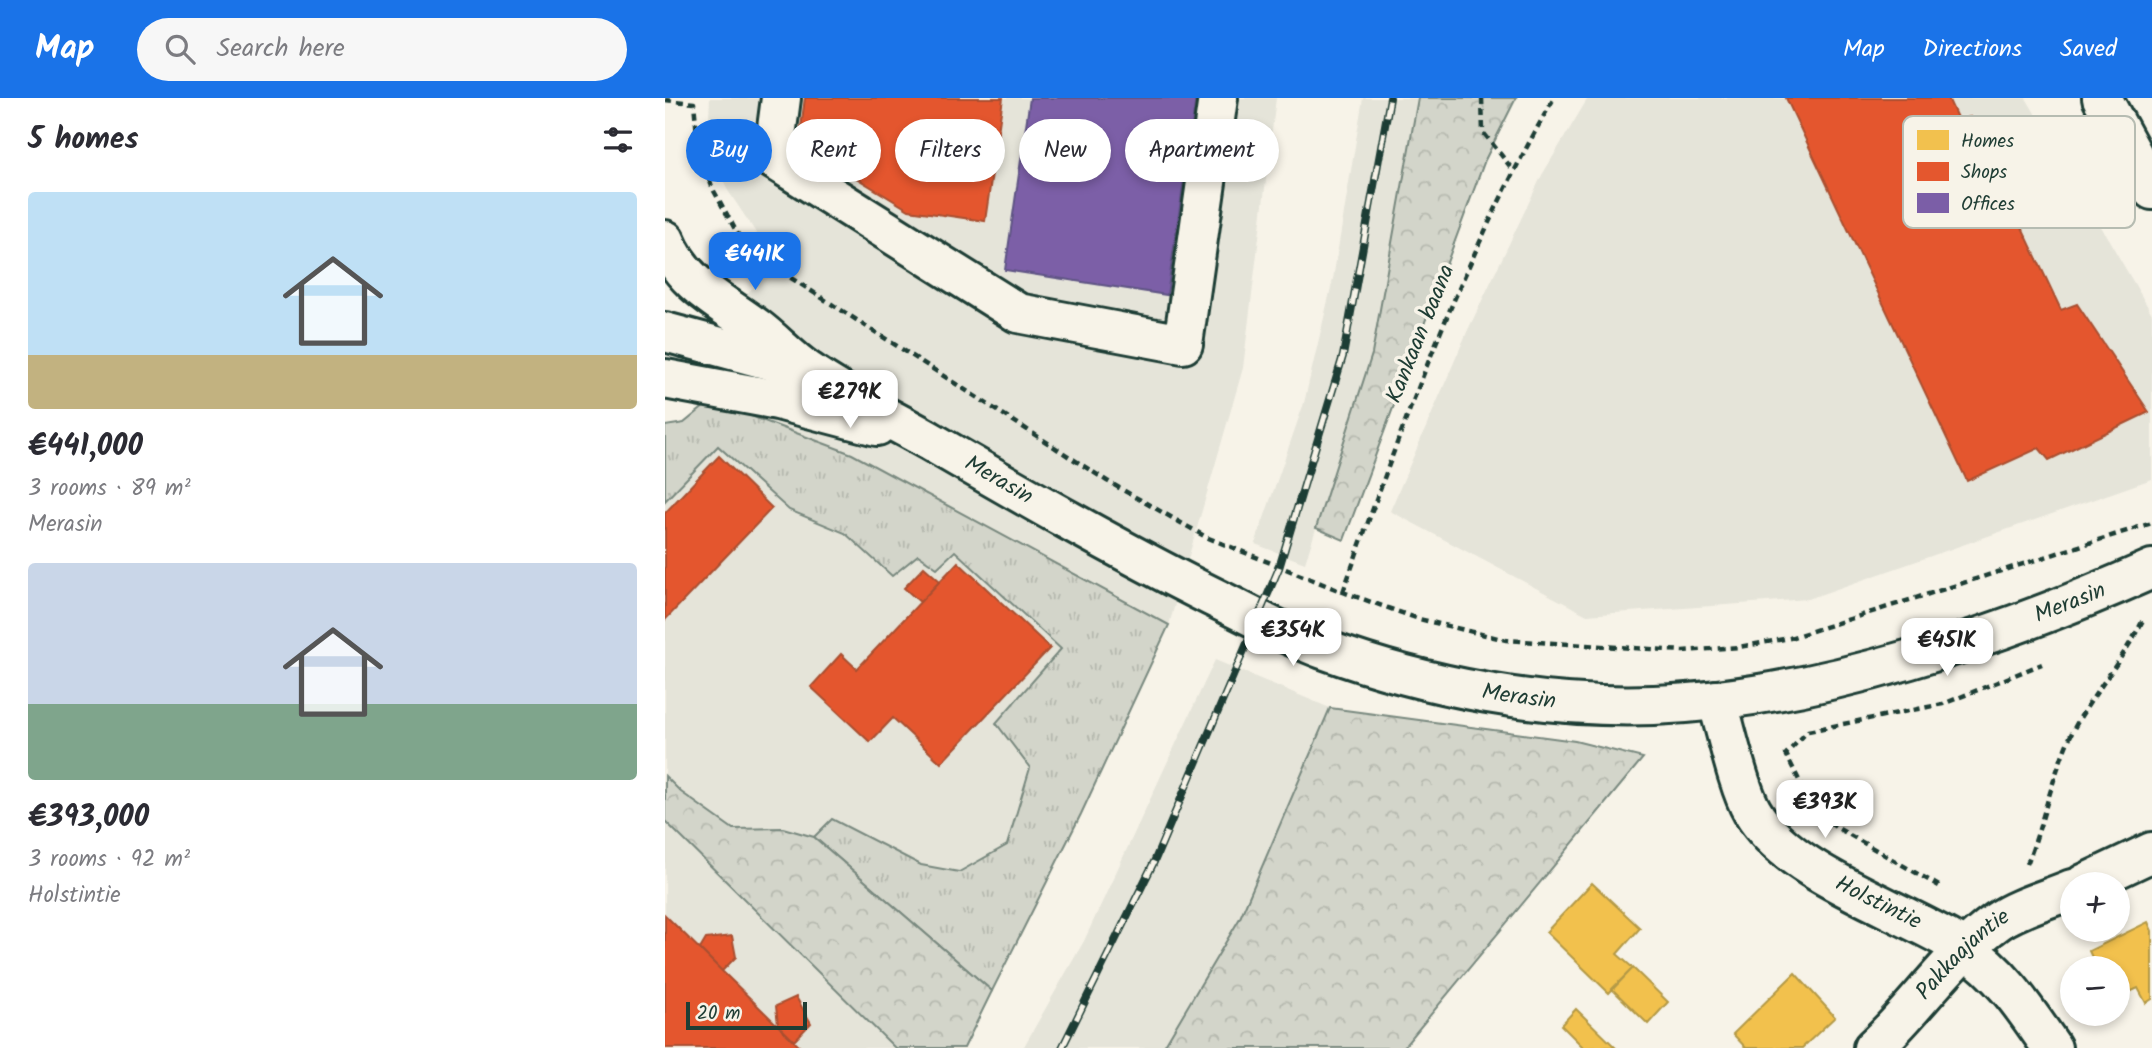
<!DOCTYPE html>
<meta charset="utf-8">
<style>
:root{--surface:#fff;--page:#f7f7f7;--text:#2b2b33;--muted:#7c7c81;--accent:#1a73e8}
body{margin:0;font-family:Kalam,sans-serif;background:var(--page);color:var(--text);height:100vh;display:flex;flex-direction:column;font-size:26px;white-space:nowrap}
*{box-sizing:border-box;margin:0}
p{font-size:23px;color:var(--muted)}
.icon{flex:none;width:38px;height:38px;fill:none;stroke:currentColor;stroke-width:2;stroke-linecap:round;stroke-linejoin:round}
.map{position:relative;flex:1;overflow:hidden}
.details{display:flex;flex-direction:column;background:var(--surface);width:665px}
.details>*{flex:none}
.top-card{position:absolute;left:21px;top:21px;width:665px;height:63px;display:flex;gap:14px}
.controls{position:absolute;left:1395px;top:774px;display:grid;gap:14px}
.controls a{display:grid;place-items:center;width:70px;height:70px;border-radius:50%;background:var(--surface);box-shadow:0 4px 10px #0003;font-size:35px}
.scale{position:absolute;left:21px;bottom:18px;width:121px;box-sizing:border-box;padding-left:7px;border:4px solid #1f3d34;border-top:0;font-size:19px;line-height:24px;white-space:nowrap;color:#1f3d34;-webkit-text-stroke:5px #f7f3e8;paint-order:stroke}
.price{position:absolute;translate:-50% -60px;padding:0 16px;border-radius:14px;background:#fff;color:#222;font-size:23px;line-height:46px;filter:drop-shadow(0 2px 4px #0008)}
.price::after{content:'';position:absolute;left:50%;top:42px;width:21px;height:16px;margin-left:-10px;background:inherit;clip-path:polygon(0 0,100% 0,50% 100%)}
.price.current{background:var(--accent);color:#fff}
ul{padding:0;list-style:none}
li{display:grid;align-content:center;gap:14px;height:371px;padding:0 28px}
li span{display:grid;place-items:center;height:217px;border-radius:7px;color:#555}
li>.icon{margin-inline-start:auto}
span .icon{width:126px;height:126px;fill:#fffc;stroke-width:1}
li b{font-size:30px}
h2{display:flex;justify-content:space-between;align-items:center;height:84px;padding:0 28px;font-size:30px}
.tag{padding:0 24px;border-radius:32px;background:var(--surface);box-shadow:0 4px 10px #0003;font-size:24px;line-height:63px}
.tag.current{background:var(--accent);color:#fff}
header{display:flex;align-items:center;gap:42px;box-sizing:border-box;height:98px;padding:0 35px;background:var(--accent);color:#fff}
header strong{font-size:33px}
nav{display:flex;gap:38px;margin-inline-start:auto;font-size:24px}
.search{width:490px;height:63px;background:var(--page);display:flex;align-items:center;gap:18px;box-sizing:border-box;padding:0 24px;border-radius:38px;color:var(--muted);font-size:26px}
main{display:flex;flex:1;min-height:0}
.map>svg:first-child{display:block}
.built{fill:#e5e4d9}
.grass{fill:url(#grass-tufts);stroke:#79897f;stroke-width:2}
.forest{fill:url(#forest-crowns);stroke:#79897f;stroke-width:2}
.homes{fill:#f2c14e;stroke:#b39946;stroke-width:2}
.shops{fill:#e4572e;stroke:#a94f30;stroke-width:2}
.offices{fill:#7b5ea7;stroke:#5f5484;stroke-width:2}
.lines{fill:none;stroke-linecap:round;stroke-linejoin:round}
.minor-casing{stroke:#1f3d34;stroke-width:44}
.highway-casing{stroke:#1f3d34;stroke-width:44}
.path{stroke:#1f3d34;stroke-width:4.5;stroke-dasharray:7 5;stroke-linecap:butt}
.minor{stroke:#f7f3e8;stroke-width:38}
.highway{stroke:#f7f3e8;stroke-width:38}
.rail-casing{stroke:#1f3d34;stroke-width:8}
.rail{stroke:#f7f3e8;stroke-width:5;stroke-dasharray:16;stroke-linecap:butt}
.labels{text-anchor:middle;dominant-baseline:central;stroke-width:7;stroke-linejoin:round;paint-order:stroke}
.street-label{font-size:23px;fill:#1f3d34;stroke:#f7f3e8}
.key{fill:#f7f3e8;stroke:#b6bcb2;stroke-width:2}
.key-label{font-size:19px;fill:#1f3d34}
</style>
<header>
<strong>Map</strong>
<div class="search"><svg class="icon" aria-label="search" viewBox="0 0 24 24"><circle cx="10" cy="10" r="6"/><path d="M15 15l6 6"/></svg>Search here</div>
<nav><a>Map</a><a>Directions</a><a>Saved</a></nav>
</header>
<main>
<section class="details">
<h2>5 homes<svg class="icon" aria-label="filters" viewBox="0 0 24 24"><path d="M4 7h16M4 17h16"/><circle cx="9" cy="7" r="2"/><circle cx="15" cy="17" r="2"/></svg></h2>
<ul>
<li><span style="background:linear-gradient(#bfe0f5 75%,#c2b280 0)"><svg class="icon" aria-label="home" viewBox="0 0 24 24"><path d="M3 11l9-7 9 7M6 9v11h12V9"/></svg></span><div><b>€441,000</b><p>3 rooms · 89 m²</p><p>Merasin</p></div></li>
<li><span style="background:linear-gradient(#c9d6e8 65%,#7fa58c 0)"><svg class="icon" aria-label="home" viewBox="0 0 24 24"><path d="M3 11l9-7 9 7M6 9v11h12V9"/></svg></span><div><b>€393,000</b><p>3 rooms · 92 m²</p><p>Holstintie</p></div></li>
</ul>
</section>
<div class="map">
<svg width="1487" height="950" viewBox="0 0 1487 950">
<defs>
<pattern id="grass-tufts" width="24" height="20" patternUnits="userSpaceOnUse" patternTransform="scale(1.75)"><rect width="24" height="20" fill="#d3d5ca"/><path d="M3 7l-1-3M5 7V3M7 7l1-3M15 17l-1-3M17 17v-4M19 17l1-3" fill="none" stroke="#b5b8ae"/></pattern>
<pattern id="forest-crowns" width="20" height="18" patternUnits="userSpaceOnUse" patternTransform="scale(1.75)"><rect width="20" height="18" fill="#d3d5ca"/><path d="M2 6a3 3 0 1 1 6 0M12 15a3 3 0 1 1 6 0" fill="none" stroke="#b5b8ae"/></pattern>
</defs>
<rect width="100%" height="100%" fill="#f7f3e8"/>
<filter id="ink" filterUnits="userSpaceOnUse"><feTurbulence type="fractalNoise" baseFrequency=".0143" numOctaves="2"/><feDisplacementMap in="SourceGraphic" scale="14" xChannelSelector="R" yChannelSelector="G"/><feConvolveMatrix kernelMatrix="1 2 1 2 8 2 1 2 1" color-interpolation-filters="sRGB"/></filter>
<g filter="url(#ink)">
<path class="built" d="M45,0h566l-33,270 -74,257 -88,189 -117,234h-299v-622l19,-3 27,-22 34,-105 31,-33 -49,-74 -19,-50z
M698,0h55l-46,256 -67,209 -50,-19 49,-141 29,-124z
M923,0h438l126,216v165l-344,120 -221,16 -197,-104 77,-179 75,-157z
M550,562l115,48 -90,210 -77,130h-140l61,-107z"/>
<path class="grass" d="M46,303l141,53 317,171 -88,189 -89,177 -178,-154 18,-18 89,46 38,7 48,-27 23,-77 -34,-45 65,-74 -106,-98 -18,17 -19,-13 -26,21 -47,-43 -56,-23 -71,-64 -53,55v-75l19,-3z"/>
<path class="forest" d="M753,0h98l-31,62 -141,380 -28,-12 56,-174z
M665,610l245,33 68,17 -240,290h-240l77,-130z
M0,678l16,16 52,37 50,-1 31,9 178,154 -28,57h-69l-230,-227z"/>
<path class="homes" d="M927,785l48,45 -23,26 16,14 -24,25 -63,-61z
M1483,824l4,9v68l-6,4 -8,-15 -21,10v-30h-20l-8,-17z
M968,870l35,34 -20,22 -36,-35z
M1130,875l40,44 -33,31h-56l-13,-14z
M911,911l39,38 -31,1 -23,-23z"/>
<path class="shops" d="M140,0h198l-18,123 -76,-11 -110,-67z
M1121,0h162l10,22 12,-3 91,193 16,-6 72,108 -100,48 -10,-12 -72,33z
M54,358l53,52 -107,112v-107z
M293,464l92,86 -109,115 -48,-45 -23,24 -59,-55 30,-33 16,15z
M259,469l16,14 -20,21 -16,-14z
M0,817l57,56 79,77h-136z
M67,838l4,21 -14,14 -22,-22 6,-10z
M131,899l15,26 -17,18 -16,-16 -2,-19z"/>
<path class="offices" d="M365,0h166l-29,197 -162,-25z"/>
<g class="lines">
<g class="minor-casing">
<g id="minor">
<path d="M116,0l-8,61 245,154 165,31 35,-246"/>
<path id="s1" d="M0,142c18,45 56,61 93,89 17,13 32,30 50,42 38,27 82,47 122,70 93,54 185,107 281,155 37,18 74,39 112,53 104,38 221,60 331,56 163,-6 350,-70 498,-136"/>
<path d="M0,234l130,35"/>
<path d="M0,281l113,21 99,26"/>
<path id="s2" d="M1052,602c9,29 21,87 35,111 37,65 152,98 213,138 38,25 62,63 87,99"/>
<path d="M1419,786l68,-32"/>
<path id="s3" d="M1208,950c44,-40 77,-93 125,-127 20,-14 51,-22 74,-32"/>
</g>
</g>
<g class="highway-casing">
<path id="highway" d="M1437,0l50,92"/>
</g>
<path class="path" d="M817,0l1,34 30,38
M0,2l29,3 5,52 15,36 32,58
M69,166l12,-15 361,232 99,56 137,55 76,27 87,21 177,11 56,-4 51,-9 362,-115
M678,494c61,-171 120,-336 211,-494
M1362,766c18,-45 30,-112 56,-151 21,-33 43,-59 61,-95
M1274,788l-105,-60 -25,-26 -23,-46 22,-23 135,-27 99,-40"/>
<use href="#minor" class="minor"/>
<use href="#highway" class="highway"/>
<g class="rail-casing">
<path id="rail" d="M397,950l92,-186 125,-294 64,-212 47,-258"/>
</g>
<use href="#rail" class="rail"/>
</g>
</g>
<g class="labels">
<g class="street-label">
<text transform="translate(756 236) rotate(-68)">Kankaan baana</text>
<text stroke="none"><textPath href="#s1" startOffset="416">Merasin</textPath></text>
<text stroke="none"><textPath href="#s1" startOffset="1550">Merasin</textPath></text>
<text stroke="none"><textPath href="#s1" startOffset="984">Merasin</textPath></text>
<text stroke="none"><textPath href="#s2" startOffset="275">Holstintie</textPath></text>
<text stroke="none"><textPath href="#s3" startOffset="130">Pakkaajantie</textPath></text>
</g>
</g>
<rect x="1238" y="18" width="232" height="112" rx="10" class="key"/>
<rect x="1252" y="32" width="32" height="20" fill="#f2c14e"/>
<rect x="1252" y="64" width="32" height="19" fill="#e4572e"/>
<rect x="1252" y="95" width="32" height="20" fill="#7b5ea7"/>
<g class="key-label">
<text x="1296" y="49">Homes</text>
<text x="1296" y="80">Shops</text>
<text x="1296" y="112">Offices</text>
</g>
</svg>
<div class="controls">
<a>+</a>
<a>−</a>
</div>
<div class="scale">20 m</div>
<b class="price current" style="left:90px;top:194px">€441K</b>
<b class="price" style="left:185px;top:332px">€279K</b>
<b class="price" style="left:628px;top:570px">€354K</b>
<b class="price" style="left:1282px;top:580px">€451K</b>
<b class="price" style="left:1160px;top:742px">€393K</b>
<div class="top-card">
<a class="tag current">Buy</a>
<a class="tag">Rent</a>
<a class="tag">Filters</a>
<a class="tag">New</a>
<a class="tag">Apartment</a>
</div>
</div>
</main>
